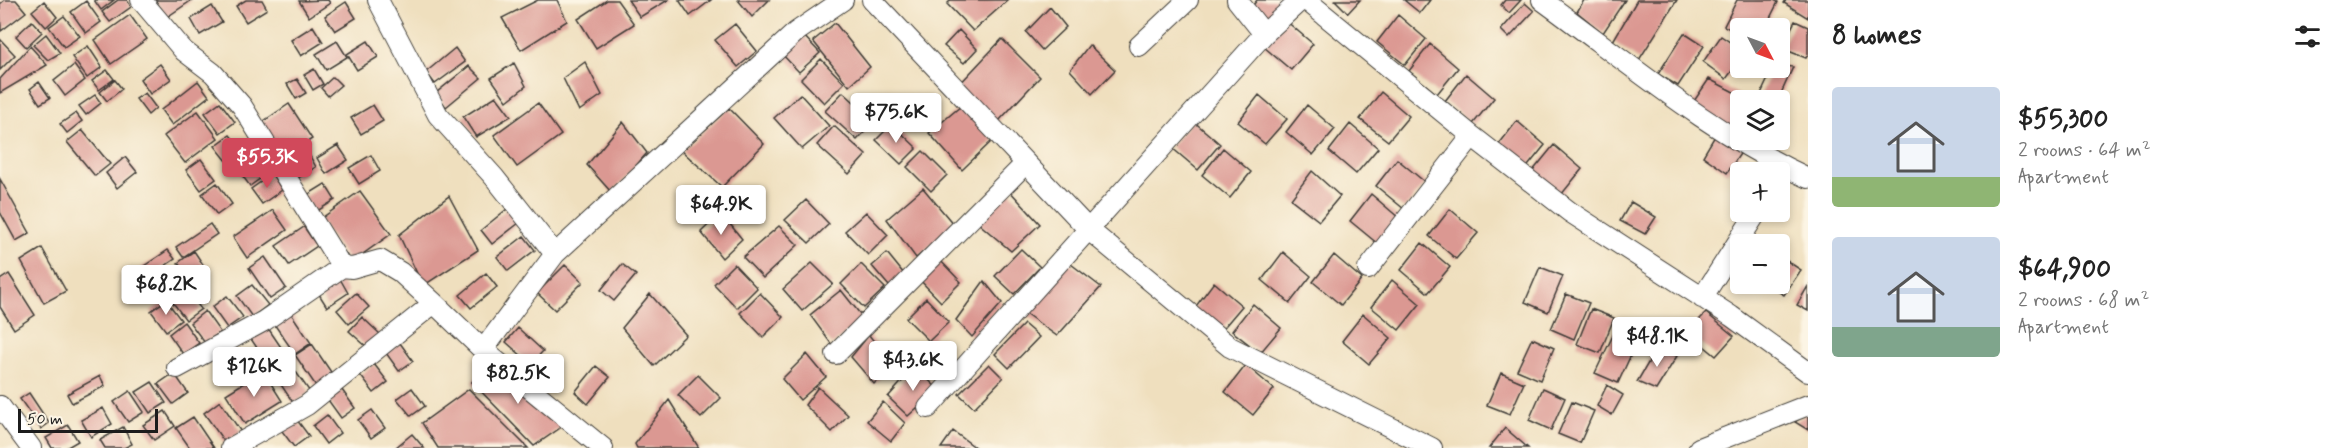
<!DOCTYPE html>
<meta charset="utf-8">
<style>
:root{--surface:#fff;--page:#f2f2f2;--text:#222;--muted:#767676;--accent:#d1495b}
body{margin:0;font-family:Mynerve,sans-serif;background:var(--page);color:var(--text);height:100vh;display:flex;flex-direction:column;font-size:22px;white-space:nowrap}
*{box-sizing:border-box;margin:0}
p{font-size:20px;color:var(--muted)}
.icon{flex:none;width:33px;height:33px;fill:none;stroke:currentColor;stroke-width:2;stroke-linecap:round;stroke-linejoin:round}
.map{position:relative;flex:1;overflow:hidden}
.side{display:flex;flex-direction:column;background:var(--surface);width:540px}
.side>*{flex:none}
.needle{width:39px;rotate:131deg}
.tools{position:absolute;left:1730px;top:18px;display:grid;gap:12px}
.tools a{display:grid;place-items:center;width:60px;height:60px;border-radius:6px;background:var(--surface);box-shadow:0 3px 9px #0003;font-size:30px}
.scale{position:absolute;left:18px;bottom:15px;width:140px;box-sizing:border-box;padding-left:6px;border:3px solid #1c1c1c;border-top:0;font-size:16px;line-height:21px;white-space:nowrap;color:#1c1c1c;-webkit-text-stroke:4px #fcf5e5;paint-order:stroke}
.price{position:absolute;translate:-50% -51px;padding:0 14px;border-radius:6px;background:#fff;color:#222;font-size:20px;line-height:39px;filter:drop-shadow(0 2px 3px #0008)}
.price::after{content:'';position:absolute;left:50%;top:36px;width:18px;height:14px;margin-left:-9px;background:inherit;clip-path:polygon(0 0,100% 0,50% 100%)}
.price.active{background:var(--accent);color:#fff}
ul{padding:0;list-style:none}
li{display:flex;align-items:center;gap:18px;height:150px;padding:0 24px}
li span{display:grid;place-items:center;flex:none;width:168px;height:120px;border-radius:6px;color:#555}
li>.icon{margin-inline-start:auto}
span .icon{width:72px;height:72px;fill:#fffc;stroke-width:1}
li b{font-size:26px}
h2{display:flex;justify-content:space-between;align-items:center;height:72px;padding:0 24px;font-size:26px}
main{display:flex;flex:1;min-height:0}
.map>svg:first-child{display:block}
.building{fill:#db9892}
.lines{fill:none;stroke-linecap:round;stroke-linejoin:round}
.street-casing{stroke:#3c3934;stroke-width:22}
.street{stroke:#fff;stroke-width:20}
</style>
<main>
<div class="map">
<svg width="1808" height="448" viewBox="0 0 1808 448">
<rect width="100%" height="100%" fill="#fcf5e5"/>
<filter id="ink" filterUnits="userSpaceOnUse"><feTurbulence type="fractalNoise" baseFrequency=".0167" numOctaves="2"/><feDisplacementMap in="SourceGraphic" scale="12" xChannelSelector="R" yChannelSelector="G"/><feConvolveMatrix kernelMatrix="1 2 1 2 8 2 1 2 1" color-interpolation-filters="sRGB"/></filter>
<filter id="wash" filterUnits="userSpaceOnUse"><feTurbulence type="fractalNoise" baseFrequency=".008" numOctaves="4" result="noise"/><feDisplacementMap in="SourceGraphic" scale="24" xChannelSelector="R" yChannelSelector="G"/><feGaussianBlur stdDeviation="1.35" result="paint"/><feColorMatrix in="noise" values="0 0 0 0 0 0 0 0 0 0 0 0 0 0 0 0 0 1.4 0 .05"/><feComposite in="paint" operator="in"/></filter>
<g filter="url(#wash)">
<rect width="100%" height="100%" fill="#efdfbe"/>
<g id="blocks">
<path class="building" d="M5,0h11l10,12 -25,19 -1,-27z
M94,0h20l-13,10z
M118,0h9l4,7 -21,15 -8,-10z
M155,0h37l-25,17z
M246,0h16l5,9 -21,13 -10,-16z
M328,0l2,3 -21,14 -10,-16z
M538,0h19l10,21 -46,29 -19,-32z
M607,0h10l17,24 -38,24 -18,-29z
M628,0h40l-28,17z
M679,0h32l-21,16z
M738,0h31l-17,17z
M951,0h57l-35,31 -26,-27z
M1257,0h30l-20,27 -19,-15z
M1335,0h25l-12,13z
M1404,0h26l-10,13z
M1505,0h16l-12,13 -8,-8z
M1584,0h41l-22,33 -26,-21z
M1637,0h40l-38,60 -26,-19z
M1737,0h37l4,2 -13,26h-25v6l-16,-8z
M1786,0h22v18l-24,-15z
M44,1l13,16 -11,10 -14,-16z
M86,1l15,21 -15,11 -15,-21z
M346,2l10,16 -21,13 -10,-15z
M1525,3l9,8 -25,27 -8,-8z
M212,6l10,16 -22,13 -9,-16z
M1050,7l16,20 -24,23 -16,-18z
M130,15l17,24 -36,25 -16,-24z
M1398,15l28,24 -21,26 -28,-23z
M64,16l16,20 -16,11 -15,-20z
M1285,20l28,24 -22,26 -27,-23z
M32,21l10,11 -16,15 -10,-11z
M1795,21l13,6v27l-2,4 -25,-10z
M835,23l35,44 -21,19 -36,-45z
M735,24l22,27 -19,16 -23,-27z
M313,26l10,16 -22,14 -10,-16z
M959,30l18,19 -13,14 -20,-17z
M801,33l19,20 -21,19 -19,-20z
M1684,33l20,13 -26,40 -20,-12z
M46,34l14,19 -12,7 -15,-15z
M1721,36l19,13v11l-14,19 -23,-17z
M0,39l15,16 -15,15z
M1002,39l38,38 -43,46 -41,-35z
M337,41l10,16 -21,13 -10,-16z
M368,41l10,16 -21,13 -10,-16z
M1430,44l28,24 -21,26 -28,-23z
M1089,45l26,25 -23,24 -22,-24z
M30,46l17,19 -47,28v-14z
M88,46l14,21 -15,11 -15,-21z
M455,48l10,14 -30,22 -9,-12z
M821,59l23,24 -20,20 -23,-24z
M585,62l17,33 -23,16 -16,-33z
M514,63l12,23 -19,15 -16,-23z
M160,64l11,15 -21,15 -10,-15z
M74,65l11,15 -20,16 -11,-15z
M1779,65l14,2 -15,33 -19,-2 14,-30h6z
M469,66l12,12 -35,29 -10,-14z
M314,69l9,15 -10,6 -9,-15z
M107,70l7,9 -15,11 -7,-9z
M1466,74l28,24 -21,26 -28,-23z
M333,77l8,8 -13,11 -7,-8z
M297,79l9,14 -10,6 -9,-15z
M1709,79l40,21h-9v34l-50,-27z
M115,80l7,9 -15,12 -7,-9z
M198,81l11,15 -37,29 -11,-15z
M39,82l11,16 -10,6 -10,-15z
M843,92l32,29 -18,19 -32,-29z
M1381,92l28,24 -21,25 -28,-22z
M145,93l11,15 -8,7 -12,-16z
M800,94l29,32 -27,23 -28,-31z
M95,95l6,8 -15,12 -7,-9z
M1259,95l28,24 -22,25 -27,-22z
M496,96l15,20 -35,21 -13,-20z
M220,102l15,20 -15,11 -15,-20z
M538,103l23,32 -44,32 -23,-32z
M289,104l23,35 -28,18 -23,-34z
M373,105l10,16 -22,13 -10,-16z
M1307,105l28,24 -22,26 -27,-23z
M961,106l33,33 -32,31 -33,-37z
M729,108l35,36 -42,43 -40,-36z
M198,111l20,27 -33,25 -21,-27z
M76,113l6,8 -15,12 -7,-9z
M1192,120l28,24 -22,26 -27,-23z
M1517,121l28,24 -21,26 -28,-23z
M623,122l24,31 -35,40 -25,-28z
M892,124l25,24 -16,16 -25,-24z
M1350,124l28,24 -22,26 -27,-23z
M834,126l32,29 -17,19 -32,-29z
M1719,129l25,19 -17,25 -24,-17z
M82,130l28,34 -15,12 -28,-34z
M230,135l16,20 -15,11 -16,-20z
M338,145l10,15 -22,14 -9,-16z
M1554,145l28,24 -21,26 -29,-23z
M1223,148l28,24 -21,26 -28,-23z
M307,151l9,16 -21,13 -10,-16z
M923,151l24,24 -16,16 -24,-24z
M250,155l15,20 -15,11 -15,-20z
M371,155l9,16 -21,13 -10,-16z
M125,157l12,15 -20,16 -11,-15z
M201,159l15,20 -15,11 -15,-20z
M1397,159l29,24 -22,26 -28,-23z
M1312,171l28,25 -21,25 -28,-22z
M272,174l10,16 -20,14 -11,-15z
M0,179l30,54 -14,8 -16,-29z
M217,183l15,21 -15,11 -15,-21z
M325,184l10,16 -21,13 -10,-16z
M923,188l31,37 -38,33 -29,-39z
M1008,189l32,35 -29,27 -34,-29z
M360,191l31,43 -41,29 -31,-43z
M1371,194l28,24 -21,26 -28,-23z
M449,196l29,54 -55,36 -24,-51z
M806,200l23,24 -20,19 -24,-23z
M1631,202l25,15 -11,17 -25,-13z
M507,209l12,14 -27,21 -11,-14z
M1450,209l28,24 -22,26 -27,-23z
M273,210l14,20 -40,28 -14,-21z
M866,212l22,23 -20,20 -23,-24z
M721,213l21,26 -20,19 -21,-26z
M210,224l7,10 -34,23 -7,-10z
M779,226l19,19 -35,33 -20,-21z
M304,227l13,19 -28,19 -13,-19z
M524,236l11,14 -27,21 -11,-14z
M1422,243l28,24 -22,26 -27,-23z
M42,248l24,43 -22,12 -23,-42z
M1021,249l19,18 -26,27 -19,-18z
M168,250l7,9 -34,23 -6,-10z
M194,251l14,21 -15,11 -15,-20z
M1283,252l28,24 -21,27 -28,-23z
M887,253l17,21 -15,12 -17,-20z
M1334,255l28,24 -21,26 -28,-23z
M265,257l21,31 -16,11 -21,-31z
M938,258l23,24 -20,20 -23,-24z
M1784,259l17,11 -17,25 -19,-11h14v-18z
M1067,261l34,26 -44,49 -35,-25z
M812,263l21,21 -31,27 -19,-22z
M622,264l14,11 -22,26 -13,-11z
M734,264l23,24 -20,20 -23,-24z
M861,264l24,24 -21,20 -23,-24z
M565,265l18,17 -28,28 -18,-17z
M1540,267l23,9 -15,36 -23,-10z
M486,273l11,14 -26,21 -11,-13z
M9,274l26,41 -21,14 -14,-22v-27z
M339,277l9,16 -21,14 -10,-16z
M1392,280l28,24 -21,26 -28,-23z
M984,281l18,22 -30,34 -16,-17z
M1214,282l28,24 -22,26 -27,-22z
M252,285l16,20 -16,12 -15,-21z
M1808,286v25l-11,-6z
M186,289l15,20 -15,11 -15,-20z
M841,290l23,29 -32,26 -22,-30z
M356,293l13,14 -20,17 -12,-14z
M760,293l23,24 -20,20 -23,-24z
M650,294l36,41 -32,31 -32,-38z
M1566,294l23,9 -15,36 -23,-10z
M227,296l16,21 -16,11 -15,-21z
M926,298l23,24 -20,19 -23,-23z
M166,300l15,20 -15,11 -15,-20z
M1253,304l28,24 -21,25 -28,-22z
M1591,309l23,9 -14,35 -23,-9z
M205,311l15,21 -15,11 -15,-20z
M290,312l21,31 -16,11 -21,-30z
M1706,313l28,23 -18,20 -29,-24z
M1363,314l28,24 -22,26 -27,-23z
M362,317l18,17 -12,14 -19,-17z
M184,322l15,21 -16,11 -14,-20z
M1024,324l15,13 -30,31 -14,-14z
M1618,325l22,10 -22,48 -23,-10z
M268,328l21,31 -17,11 -21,-31z
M518,328l25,23 -12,13 -25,-22z
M869,335l23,30 -18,19 -23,-27z
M1532,338l22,10 -14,32 -23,-10z
M400,343l13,18 -14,10 -13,-18z
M312,344l21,31 -17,11 -21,-31z
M1658,346l19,10 -21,34 -19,-8z
M234,350l15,20 -15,11 -15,-20z
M807,354l19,23 -26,23 -18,-21z
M289,362l21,30 -16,12 -21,-31z
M491,362l75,62 -32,22 -62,-64z
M374,364l14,18 -14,11 -14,-18z
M989,364l14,14 -29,30 -15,-14z
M1246,365l28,24 -21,26 -28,-23z
M596,366l14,11 -22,27 -13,-12z
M915,367l23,22 -30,27 -20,-19z
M263,371l19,30 -37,23 -19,-30z
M174,373l14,20 -15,11 -15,-20z
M1501,373l23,10 -14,31 -23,-9z
M698,375l23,23 -20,20 -23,-23z
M100,376l5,10 -33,17 -5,-9z
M152,382l14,21 -16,10 -14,-21z
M1607,385l16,10 -11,20 -15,-9z
M818,387l30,28 -16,17 -27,-27z
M412,388l13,18 -14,10 -14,-17z
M1543,388l22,10 -14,32 -22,-10z
M469,389l59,59h-90l-16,-25z
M342,390l13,18 -14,10 -13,-18z
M130,391l14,21 -16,10 -14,-20z
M29,393l20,30 -8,6 -21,-30z
M669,400l30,48h-62l-2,-4z
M220,401l21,31 -16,11 -21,-30z
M883,402l22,21 -14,18 -24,-20z
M1572,402l22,9 -14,32 -22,-9z
M103,408l9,16 -21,13 -10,-17z
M372,410l13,18 -14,10 -13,-18z
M165,411l10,15 -21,14 -11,-15z
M1808,413v17l-13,-8z
M327,415l13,18 -14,11 -13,-18z
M294,416l15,20 -15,11 -15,-20z
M193,417l21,31h-24l-14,-20z
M68,425l10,16 -12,7h-14l-6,-10z
M123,427l9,17 -8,4h-19l-5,-8z
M1505,428l23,20h-39z
M953,431l23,17h-35z
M412,434l12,14h-29z"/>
</g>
</g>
<g filter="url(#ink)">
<use href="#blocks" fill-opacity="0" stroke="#3c3934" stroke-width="1.5"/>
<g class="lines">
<g class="street-casing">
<path id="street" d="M141,0l43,51 29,22 29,33 100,161 10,1 28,-8 20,12 34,31
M378,0l60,115 56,62 61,77
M872,0l217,230 141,117 202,101
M1237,0l27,34 37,-34
M1306,0l166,136 98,76 161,104 77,56
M1542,0c84,61 171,135 266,178
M1139,46l49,-46
M1368,269l104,-133
M1702,298l55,-86
M483,350l72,-96 241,-222 47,-32
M836,354l190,-191
M177,368l87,-47 78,-54
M0,406l31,42
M928,408l336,-374
M231,448l76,-43 127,-102 49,47 120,98
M1699,448l109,-43"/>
</g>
<use href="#street" class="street"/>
</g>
</g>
</svg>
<div class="tools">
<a><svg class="needle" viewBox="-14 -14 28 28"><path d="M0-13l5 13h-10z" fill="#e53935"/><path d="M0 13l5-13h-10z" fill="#767676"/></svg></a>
<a><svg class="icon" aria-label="layers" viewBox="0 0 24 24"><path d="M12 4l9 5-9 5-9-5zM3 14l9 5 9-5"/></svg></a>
<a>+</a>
<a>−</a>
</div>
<div class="scale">50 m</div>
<b class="price" style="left:896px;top:144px">$75.6K</b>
<b class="price active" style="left:267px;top:189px">$55.3K</b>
<b class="price" style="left:721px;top:236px">$64.9K</b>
<b class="price" style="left:166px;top:316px">$68.2K</b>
<b class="price" style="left:1657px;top:368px">$48.1K</b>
<b class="price" style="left:913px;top:392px">$43.6K</b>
<b class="price" style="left:254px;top:398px">$126K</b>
<b class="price" style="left:518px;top:405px">$82.5K</b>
</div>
<section class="side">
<h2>8 homes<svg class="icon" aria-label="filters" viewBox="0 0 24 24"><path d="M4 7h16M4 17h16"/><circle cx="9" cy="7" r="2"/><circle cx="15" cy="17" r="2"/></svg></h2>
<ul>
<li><span style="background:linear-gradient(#c9d6e8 75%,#8fb573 0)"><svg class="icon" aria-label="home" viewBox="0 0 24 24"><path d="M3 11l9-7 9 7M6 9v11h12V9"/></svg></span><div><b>$55,300</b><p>2 rooms · 64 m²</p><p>Apartment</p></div></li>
<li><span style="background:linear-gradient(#c9d6e8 75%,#7fa58c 0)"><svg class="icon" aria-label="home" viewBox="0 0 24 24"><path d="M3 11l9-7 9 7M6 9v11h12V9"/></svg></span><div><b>$64,900</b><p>2 rooms · 68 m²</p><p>Apartment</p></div></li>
</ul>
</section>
</main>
